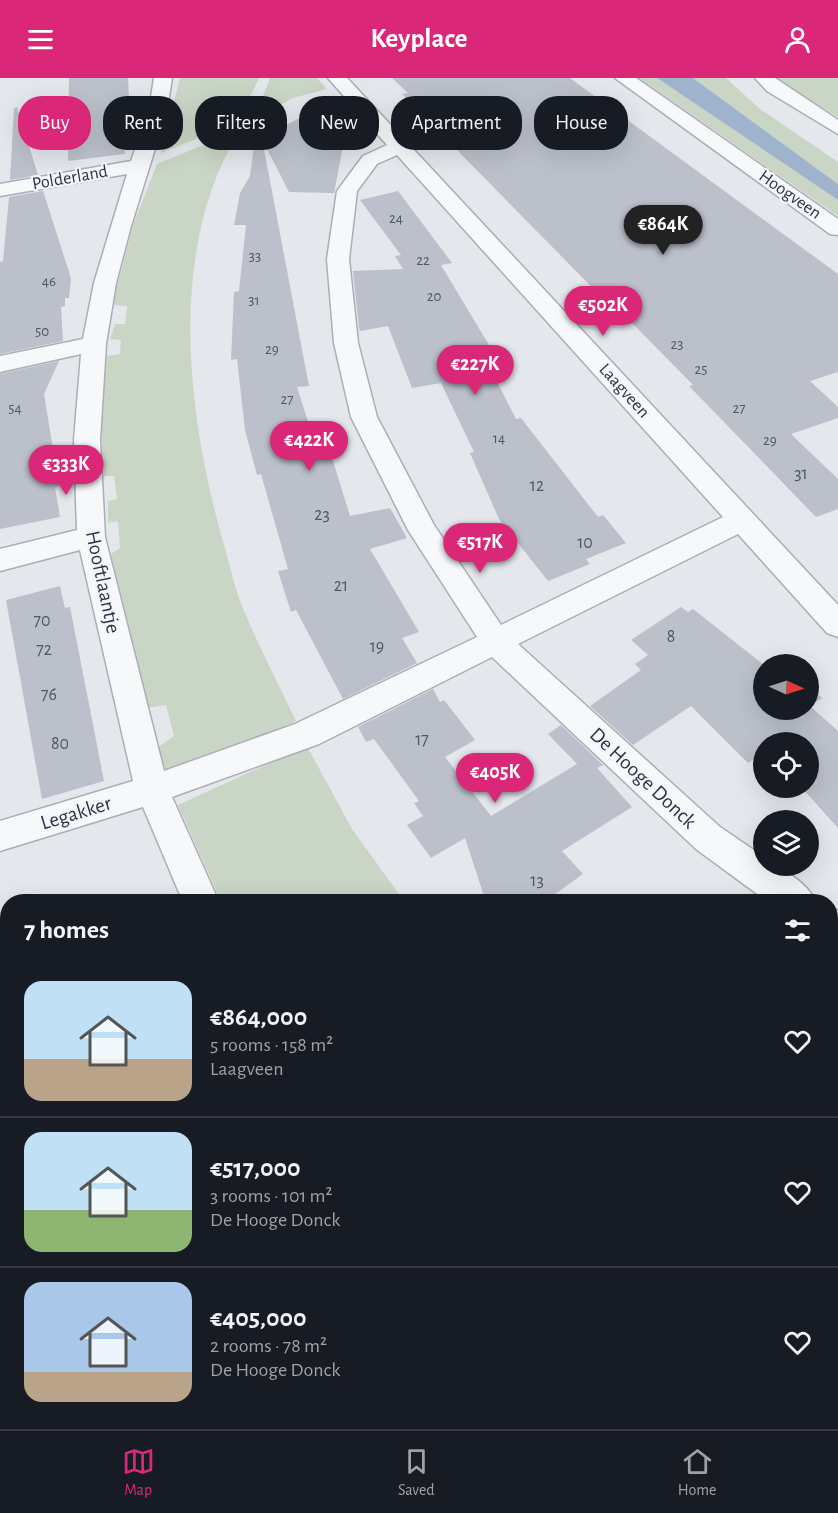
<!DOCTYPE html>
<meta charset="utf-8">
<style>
:root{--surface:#171b24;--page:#20242c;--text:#f1f3f6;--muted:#9ea1a6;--line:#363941;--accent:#db2777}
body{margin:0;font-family:"Alegreya Sans",sans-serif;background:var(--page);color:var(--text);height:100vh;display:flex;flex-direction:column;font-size:22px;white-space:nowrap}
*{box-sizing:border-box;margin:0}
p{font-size:20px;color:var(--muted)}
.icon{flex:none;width:33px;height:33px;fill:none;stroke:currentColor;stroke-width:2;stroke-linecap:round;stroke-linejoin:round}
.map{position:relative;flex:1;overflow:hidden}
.side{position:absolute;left:0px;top:816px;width:838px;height:536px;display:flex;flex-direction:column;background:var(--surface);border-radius:24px 24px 0 0;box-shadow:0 6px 24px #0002}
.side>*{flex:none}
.banner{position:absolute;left:18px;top:18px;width:802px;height:54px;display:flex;gap:12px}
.needle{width:39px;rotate:93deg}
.tools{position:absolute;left:753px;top:576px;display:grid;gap:12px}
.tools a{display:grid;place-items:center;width:66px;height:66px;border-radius:50%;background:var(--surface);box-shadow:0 6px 24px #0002;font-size:30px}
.price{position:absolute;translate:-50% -51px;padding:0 14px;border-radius:21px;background:var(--accent);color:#fff;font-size:20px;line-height:39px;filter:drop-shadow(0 2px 3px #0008)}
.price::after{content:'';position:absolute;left:50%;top:36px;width:18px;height:14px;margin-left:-9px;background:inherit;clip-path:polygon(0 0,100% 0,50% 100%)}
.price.selected{background:#222;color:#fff}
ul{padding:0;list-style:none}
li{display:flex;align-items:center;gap:18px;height:150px;padding:0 24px}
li+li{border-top:2px solid var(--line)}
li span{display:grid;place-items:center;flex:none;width:168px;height:120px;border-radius:18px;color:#555}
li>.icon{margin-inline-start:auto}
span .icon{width:72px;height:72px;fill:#fffc;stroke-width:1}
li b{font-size:26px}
h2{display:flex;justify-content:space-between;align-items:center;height:72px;padding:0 24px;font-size:26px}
.tag{padding:0 21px;border-radius:24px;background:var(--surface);box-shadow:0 6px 24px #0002;font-size:21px;line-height:54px}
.tag.selected{background:var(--accent);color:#fff}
header{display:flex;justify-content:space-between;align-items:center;height:78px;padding:0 24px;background:var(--accent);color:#fff;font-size:27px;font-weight:600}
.tabs{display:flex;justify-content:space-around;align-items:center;height:84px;border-top:2px solid var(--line);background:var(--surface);font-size:16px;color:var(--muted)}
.tabs a{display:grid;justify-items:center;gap:3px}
.tabs .selected{color:var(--accent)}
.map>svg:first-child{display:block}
.green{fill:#c9d6c5}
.water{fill:#9fb4cc}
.building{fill:#bbc0ca}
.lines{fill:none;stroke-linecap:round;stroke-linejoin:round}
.minor-casing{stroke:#a9aeb7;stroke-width:3}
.minor{fill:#f7f8fa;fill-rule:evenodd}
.labels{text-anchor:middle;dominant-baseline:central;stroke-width:4.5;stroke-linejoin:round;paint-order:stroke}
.far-number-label{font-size:15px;fill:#4f5766}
.far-street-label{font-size:18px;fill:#2b3445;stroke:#f4f6f9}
.number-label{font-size:18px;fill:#4f5766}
.street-label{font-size:21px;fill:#2b3445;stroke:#f4f6f9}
</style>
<header><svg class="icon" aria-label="menu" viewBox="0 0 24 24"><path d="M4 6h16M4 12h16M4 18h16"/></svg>Keyplace<svg class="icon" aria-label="person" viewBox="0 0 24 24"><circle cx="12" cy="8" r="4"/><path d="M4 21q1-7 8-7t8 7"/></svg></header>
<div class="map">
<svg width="838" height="1351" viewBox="0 0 838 1351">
<rect width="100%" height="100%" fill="#e4e7ec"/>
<path class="green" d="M180,0h79l-22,45 -76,30z
M270,0h47l10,11 -34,9 -39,21z
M639,0h18l181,122v16z
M693,0h33l34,31 78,53v22z
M777,0h61v39l-54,-32z
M240,52c-74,119 -53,286 -16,415 6,20 10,41 18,61 16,39 36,77 54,115l-128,53 -11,-26 17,-12 -8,-31 -20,3 -35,-154 9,-6 -2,-27 -10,2v-22l9,-2 -3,-23h-10l-4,-57 7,-63 13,-2 1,-14 -11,-1 5,-15h10l2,-18 -15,-1 22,-83 23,-58z
M307,668l45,83 52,72h-183l-43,-96z
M831,1211l7,4v136h-173l-1,-7h167z"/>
<path class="water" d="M657,0h36l145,106v16z"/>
<path class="building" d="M69,0h59l2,45h-10l5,31 -57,7z
M392,0h178l268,196v98l-28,9 28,26v11l-47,16 47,45v30l-22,8 -127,-131 4,-1 -61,-62 -4,1 -226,-230 6,-1z
M17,29l21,68 -28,5 4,-72z
M310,35l40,19 -8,19 -8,42 -45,-1 -22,-43 13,-21z
M263,66l46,242 -12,1 21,66 12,-2 20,65 40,-8 17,30 -37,11 49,83 -17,6 15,25 -74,36 -47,-89 -5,2 -13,-41 10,-2 -27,-95 -4,1 -12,-45 -8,-71 -6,1 3,-68 5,-1 7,-66h-12l6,-32 10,-17 4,-31z
M43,113l28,87 -2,20h-4v8l-4,1 2,34 -63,13v-92l3,-1 6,-64z
M398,113l54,72 -11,2 48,80 -10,1 37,73 5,-1 77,99 5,-2 23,28 -40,16 4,5 -42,17 -49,-62 -29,-66 4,-1 -33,-69 -29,5 -24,-62 -28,5 -1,-3 -6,-57 50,-2 -8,-13 6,-1 -41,-55z
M59,283l-15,33 15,92 -4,1 5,30 -60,12v-155z
M60,508l5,22 5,-1 34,174 -62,18 -36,-199z
M681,529l7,5 5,-3 71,56v45h44v-25l14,13 -12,8 28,25v97l-36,-40h6v-46h-44v11l-16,10 -57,-57 -58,39 -43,-39 51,-36 -6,-6 13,-9 -17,-15z
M433,611l7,13 4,-2 31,40 -30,17 46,59 86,-52 -29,-30 13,-9 42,40 -6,3 35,39 -70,44 21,23 -39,28h-58l-21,-64 -34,20 -24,-33 16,-9 -9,-13 5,-2 -45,-62 -8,3 -8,-15z"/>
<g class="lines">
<g class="minor-casing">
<path id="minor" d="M154,0h18l-5,32 -36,116 -15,57 -10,61 -6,96 5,97 59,234 131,-47 182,-87 -69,-107 -57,-113 -17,-74 -7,-84 10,-68 26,-35 24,-11 -59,-67h19l491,527v32l-11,-4 -89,-99 -220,110 202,183 44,30v9c19,0 44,18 52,36h-48l-72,-53 -204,-192 -173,87 -147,53 47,105h-36l-40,-95 -143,44v-30l133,-40 -53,-231 -80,21v-22l77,-19 -3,-90 7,-86 -81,18v-16l83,-17 11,-56 33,-109 -127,22v-12l131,-23 18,-51zM397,77l326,362 -222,108 -67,-100 -57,-108 -19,-74 -9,-84 8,-68 20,-27z
M615,0h21l202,141v16l-8,-1z
M755,0h20l63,42v14l-71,-43z
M831,830l7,3v36l-7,-2z
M514,1344h51l3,7h-51z"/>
</g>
<use href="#minor" class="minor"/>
</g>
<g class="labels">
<g class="far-number-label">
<text x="396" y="140">24</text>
<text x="255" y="178">33</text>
<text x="423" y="182">22</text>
<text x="49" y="203">46</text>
<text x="434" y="218">20</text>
<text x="254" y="222">31</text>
<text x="42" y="253">50</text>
<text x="677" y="266">23</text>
<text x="272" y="271">29</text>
<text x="701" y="291">25</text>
<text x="287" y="321">27</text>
<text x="15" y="330">54</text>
<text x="739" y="330">27</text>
<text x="499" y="360">14</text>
<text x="770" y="362">29</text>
</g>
<g class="far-street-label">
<text transform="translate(70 100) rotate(-10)">Polderland</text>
<text transform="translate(790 117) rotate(35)">Hoogveen</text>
<text transform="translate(624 313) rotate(48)">Laagveen</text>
</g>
<g class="number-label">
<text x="801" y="396">31</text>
<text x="537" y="408">12</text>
<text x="322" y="437">23</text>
<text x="585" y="465">10</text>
<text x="341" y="508">21</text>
<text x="42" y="543">70</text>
<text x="671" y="559">8</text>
<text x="377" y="569">19</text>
<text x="44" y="572">72</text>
<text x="49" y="617">76</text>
<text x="422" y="662">17</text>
<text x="60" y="666">80</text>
<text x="537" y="803">13</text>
</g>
<g class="street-label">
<text transform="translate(103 504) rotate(78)">Hooftlaantje</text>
<text transform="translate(643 700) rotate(43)">De Hooge Donck</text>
<text transform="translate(76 735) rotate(-17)">Legakker</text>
</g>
</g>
</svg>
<div class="tools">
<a><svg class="needle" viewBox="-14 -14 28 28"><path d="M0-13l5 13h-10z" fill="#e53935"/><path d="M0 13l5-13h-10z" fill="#9ea1a6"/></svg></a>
<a><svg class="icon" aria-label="locate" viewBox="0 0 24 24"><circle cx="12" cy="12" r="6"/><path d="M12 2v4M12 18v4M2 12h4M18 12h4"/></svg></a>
<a><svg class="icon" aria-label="layers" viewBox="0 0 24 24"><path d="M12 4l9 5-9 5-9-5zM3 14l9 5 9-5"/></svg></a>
</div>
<b class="price selected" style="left:663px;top:178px">€864K</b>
<b class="price" style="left:603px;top:259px">€502K</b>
<b class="price" style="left:475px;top:318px">€227K</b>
<b class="price" style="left:309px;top:394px">€422K</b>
<b class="price" style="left:66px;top:418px">€333K</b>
<b class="price" style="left:480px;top:496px">€517K</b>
<b class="price" style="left:495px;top:726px">€405K</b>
<div class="banner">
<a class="tag selected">Buy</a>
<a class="tag">Rent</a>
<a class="tag">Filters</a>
<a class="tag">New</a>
<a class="tag">Apartment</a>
<a class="tag">House</a>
</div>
<section class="side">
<h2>7 homes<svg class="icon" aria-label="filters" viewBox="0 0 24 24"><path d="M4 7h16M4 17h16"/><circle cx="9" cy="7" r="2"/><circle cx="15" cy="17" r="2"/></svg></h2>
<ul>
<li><span style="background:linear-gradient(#bfe0f5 65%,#b9a48a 0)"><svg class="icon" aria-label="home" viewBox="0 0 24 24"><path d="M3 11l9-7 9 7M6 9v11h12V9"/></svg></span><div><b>€864,000</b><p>5 rooms · 158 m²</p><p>Laagveen</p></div><svg class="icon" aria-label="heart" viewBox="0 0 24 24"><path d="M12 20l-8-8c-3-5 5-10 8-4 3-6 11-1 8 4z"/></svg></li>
<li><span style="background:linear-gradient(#bfe0f5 65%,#8fb573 0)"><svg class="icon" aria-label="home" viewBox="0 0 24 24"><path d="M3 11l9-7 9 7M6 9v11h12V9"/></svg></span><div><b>€517,000</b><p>3 rooms · 101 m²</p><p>De Hooge Donck</p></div><svg class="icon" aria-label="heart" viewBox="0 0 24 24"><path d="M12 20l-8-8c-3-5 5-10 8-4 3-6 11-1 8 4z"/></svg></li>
<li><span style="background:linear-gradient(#a9c7e8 75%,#b9a48a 0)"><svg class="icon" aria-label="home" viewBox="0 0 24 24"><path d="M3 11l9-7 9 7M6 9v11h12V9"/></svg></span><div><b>€405,000</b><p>2 rooms · 78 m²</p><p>De Hooge Donck</p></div><svg class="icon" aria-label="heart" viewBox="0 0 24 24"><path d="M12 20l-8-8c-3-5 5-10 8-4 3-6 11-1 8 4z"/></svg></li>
</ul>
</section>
</div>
<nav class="tabs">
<a class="selected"><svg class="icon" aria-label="map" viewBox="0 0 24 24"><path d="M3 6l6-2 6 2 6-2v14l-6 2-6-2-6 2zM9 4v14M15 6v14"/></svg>Map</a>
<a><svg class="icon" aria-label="saved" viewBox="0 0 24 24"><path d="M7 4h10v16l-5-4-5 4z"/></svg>Saved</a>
<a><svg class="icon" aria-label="home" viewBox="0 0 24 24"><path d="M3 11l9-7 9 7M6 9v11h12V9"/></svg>Home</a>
</nav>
